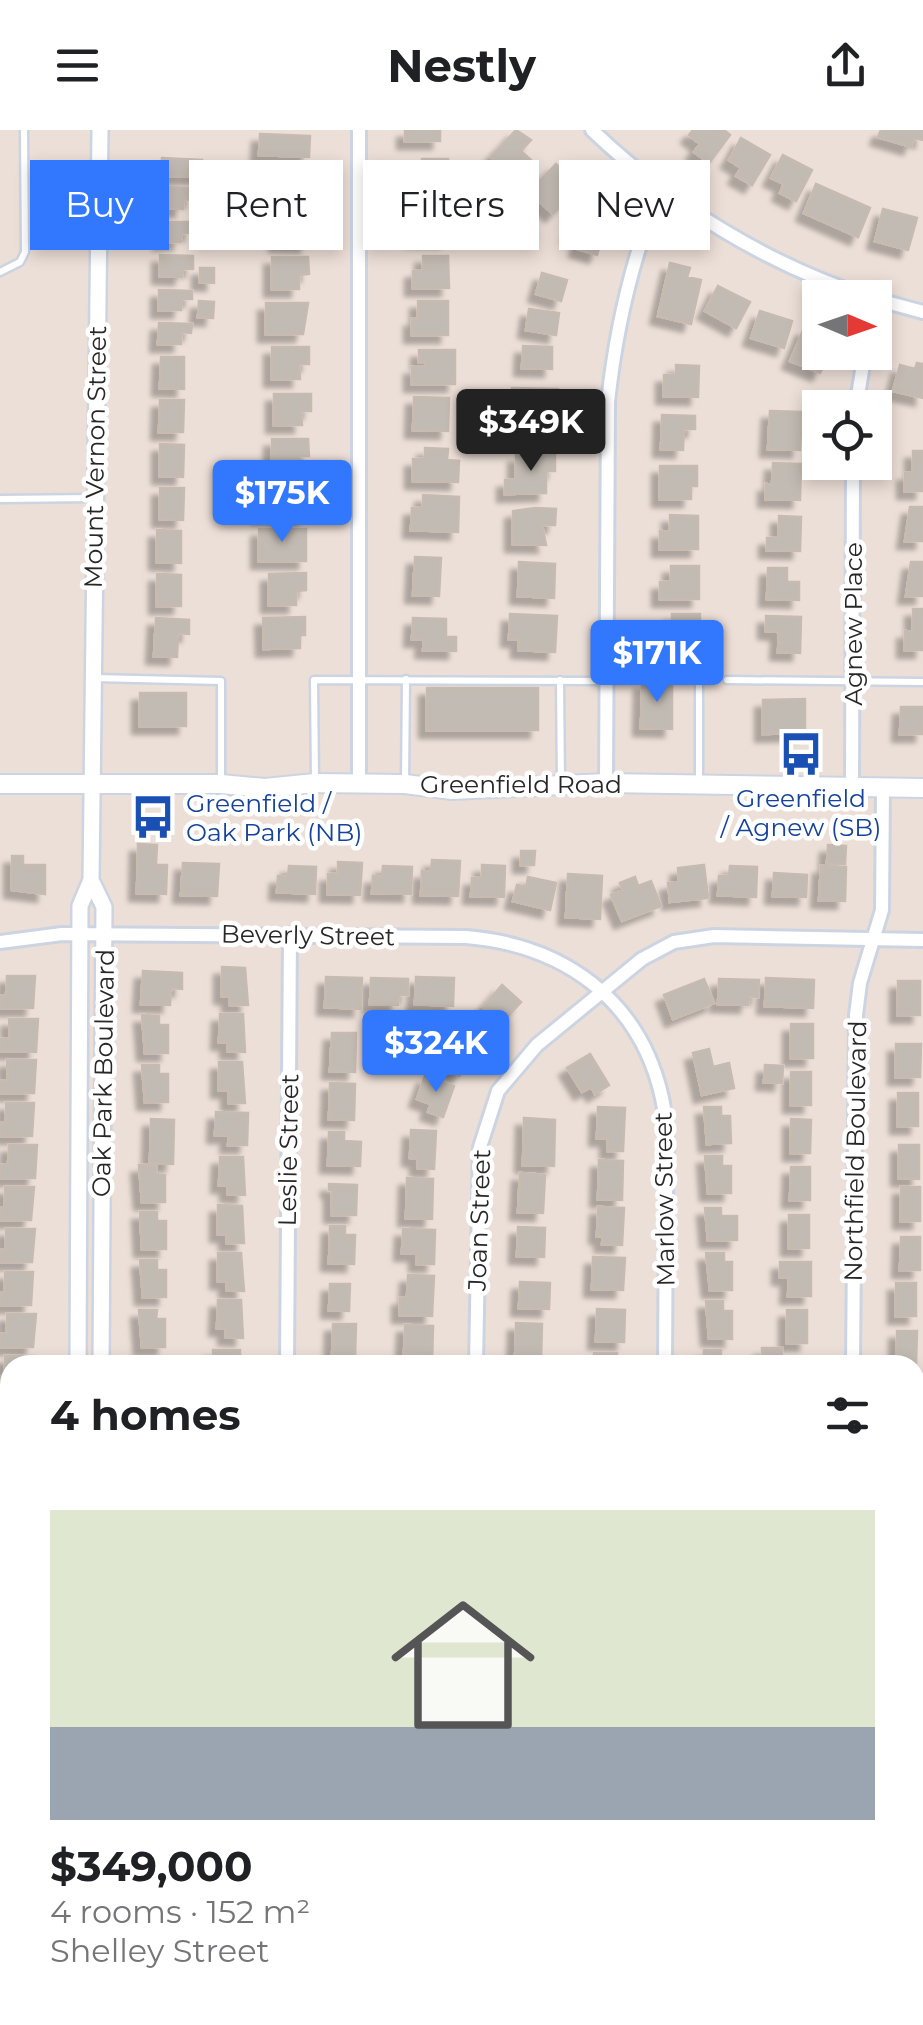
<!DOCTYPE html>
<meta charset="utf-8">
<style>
:root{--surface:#fff;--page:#f6f6f6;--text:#202124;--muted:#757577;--line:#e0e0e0;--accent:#3178ff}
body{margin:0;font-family:Montserrat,sans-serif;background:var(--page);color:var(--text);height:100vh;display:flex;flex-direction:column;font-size:38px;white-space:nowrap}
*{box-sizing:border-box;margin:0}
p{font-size:32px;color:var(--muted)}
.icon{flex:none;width:55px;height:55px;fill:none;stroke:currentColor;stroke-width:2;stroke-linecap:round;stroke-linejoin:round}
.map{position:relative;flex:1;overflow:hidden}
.side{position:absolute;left:0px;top:1225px;width:925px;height:670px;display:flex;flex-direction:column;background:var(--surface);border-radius:30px 30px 0 0;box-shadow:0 5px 15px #0003}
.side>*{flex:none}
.hud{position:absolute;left:30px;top:30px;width:865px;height:90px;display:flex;gap:20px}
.needle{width:65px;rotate:92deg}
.tools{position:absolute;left:802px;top:150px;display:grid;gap:20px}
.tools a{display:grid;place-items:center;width:90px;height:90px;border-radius:0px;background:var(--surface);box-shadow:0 5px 15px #0003;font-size:50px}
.price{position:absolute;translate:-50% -85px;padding:0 22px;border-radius:10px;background:var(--accent);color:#fff;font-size:32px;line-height:65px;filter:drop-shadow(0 2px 5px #0008)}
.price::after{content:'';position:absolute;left:50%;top:60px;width:30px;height:22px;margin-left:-15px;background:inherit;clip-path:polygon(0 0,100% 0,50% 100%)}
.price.active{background:#222;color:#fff}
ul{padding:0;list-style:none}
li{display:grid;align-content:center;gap:20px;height:530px;padding:0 50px}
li+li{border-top:2px solid var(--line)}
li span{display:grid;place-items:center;height:310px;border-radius:0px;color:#555}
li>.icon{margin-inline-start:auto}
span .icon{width:180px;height:180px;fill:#fffc;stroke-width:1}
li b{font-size:42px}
h2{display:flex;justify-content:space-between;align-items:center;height:120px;padding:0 50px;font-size:42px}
.pill{padding:0 35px;border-radius:0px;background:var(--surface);box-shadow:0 5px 15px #0003;font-size:35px;line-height:90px}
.pill.active{background:var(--accent);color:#fff}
header{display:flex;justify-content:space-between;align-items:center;height:130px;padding:0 50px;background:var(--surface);font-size:45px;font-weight:700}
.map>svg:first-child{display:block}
.building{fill:#c2bbb3;stroke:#c7bbb1;stroke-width:2.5;filter:url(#shadow)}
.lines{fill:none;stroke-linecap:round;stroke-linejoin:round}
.service-casing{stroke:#ccd4e2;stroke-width:11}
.minor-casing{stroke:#ccd4e2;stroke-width:18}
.tertiary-casing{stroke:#ccd4e2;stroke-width:20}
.secondary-casing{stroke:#ccd4e2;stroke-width:22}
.service{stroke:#fff;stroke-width:6}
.minor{stroke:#fff;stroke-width:12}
.tertiary{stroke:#fff;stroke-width:15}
.secondary{stroke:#fff;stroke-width:18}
.labels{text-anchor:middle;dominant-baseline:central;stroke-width:9;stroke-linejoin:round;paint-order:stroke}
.street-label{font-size:25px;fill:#272727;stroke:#fff}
.transit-label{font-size:25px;fill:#164399;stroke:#fff}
</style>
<header><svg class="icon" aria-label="menu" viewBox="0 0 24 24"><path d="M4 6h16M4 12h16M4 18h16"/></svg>Nestly<svg class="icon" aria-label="share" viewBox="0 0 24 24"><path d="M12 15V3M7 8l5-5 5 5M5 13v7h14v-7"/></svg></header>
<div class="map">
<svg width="923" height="1895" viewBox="0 0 923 1895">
<defs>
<filter id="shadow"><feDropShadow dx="-8" dy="8" stdDeviation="2.5" flood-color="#0004"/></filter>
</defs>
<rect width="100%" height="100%" fill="#ecdfd7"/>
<path class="building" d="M405,0h35v11h-35z
M516,0l15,10 -10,11 11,10 -18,18 -23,-22z
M693,0h31l6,5 -21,28 -15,-11 6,-8 -11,-9z
M881,0h42v10l-9,-2 -3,9 -33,-10z
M260,4l50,2 -1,21 -50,-2z
M741,8l29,17 -18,30 -16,-9 5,-8 -12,-8z
M783,25l29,15 -16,31 -16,-8 4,-9 -13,-6z
M162,28l40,2v16h-41z
M422,29h26v32h-35v-18h9z
M224,34h20v18l-21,-1z
M556,34l12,12 -9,9 11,11 -17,18 -24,-22z
M269,38l34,1v10h6v20l-31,-1 -1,-14 -8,1z
M816,54l54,24 -12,29 -54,-24z
M161,57l32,1v12l-10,-1v10l-22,-1z
M415,74l33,1 -1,35 -33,-1z
M579,74l30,9 -12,42 -20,-6 3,-11 -10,-3z
M883,79l34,9 -9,32 -33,-9z
M269,84h34l-1,10h7l-1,21 -31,-1v-14h-8z
M160,92h32v11h-11v9h-20z
M160,125l33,1v13h-10l-1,8 -22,-1z
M423,126h25l1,32h-36v-17l10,-1z
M272,127h36l1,17 -10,1v14h-27z
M670,133l20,5 -3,9 14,3 -10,44 -33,-8z
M200,138h14v15l-14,-1z
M542,143l25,7 -6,21 -25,-7z
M718,156l32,16 -14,26 -31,-17z
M159,160l33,1v8h-10l-1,11h-22z
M199,171l15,1 -1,16 -15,-1z
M418,171h30v34h-36v-16h6z
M266,173h42l-5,31h-37z
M529,179l30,4 -3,22 -30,-5z
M760,181l32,10 -8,27 -33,-10z
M159,193l33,1 -1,9 -10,-1v12h-23z
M804,198l16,6 -3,13 3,5h9l-9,21 -30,-12z
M523,216l29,1v22l-30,-1z
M272,217h37v17h-10l1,15h-28z
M419,220h36v34h-43v-17h14v-5h-7z
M161,227h23v32l-24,-1z
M917,233l6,1v34l-30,-7 7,-26 15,4z
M676,235l23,1 -1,31 -34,-1v-21h12z
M512,258l46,1 -1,20 -12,-1 -1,28 -34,-1z
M274,264h37v17h-10l1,14h-28z
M414,267l35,1 -1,33 -35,-1z
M160,270h24l-1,32h-24z
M770,281l32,1 -2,38 -32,-1z
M662,285l33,1v13h-11l-1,21 -22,-1z
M272,309h36l1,17h-10v15h-27z
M160,314l24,1 -1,32 -23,-1z
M425,318l23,1 -1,11 12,1 -1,21 -45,-1v-22h12z
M913,321h10v40h-18v-18h8z
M555,324v17h-9v22l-41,1v-14h11v-25z
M773,333l28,1 -1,36 -34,-1v-15l6,1z
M660,336h37v20h-6v13h-31z
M260,354h47v32h-47z
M160,358h24l-1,32 -23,-1z
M423,365l36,2 -1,35 -47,-2 1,-22h11z
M910,377h13v34h-18z
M535,378l21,1 -1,16h-13l4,20 -33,-1v-33z
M670,385l28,1v33h-38v-18l10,1z
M779,386l22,1 -1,34 -33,-1v-12h12z
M259,399h47v32h-47z
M157,400l24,1v32l-24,-1z
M415,427l26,1 -2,38 -26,-1z
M519,432l36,2 -1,34 -36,-2z
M911,432h12v34h-17z
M671,436h28v33h-39v-17h11z
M768,438h19v14h12v18l-32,-1z
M306,443v17l-10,1v14h-27v-31z
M157,444l24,1v31h-24z
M913,479h10v41h-18v-19l8,1z
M510,484l47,2 -2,36 -36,-2v-11h-10z
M672,484h28v34h-39v-18h11z
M766,486l35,1 -1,36 -22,-1 1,-20 -13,-1z
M305,487v18h-5v13l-36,1 -1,-31z
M156,488l33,2v14l-11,-1 -1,24 -23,-1z
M413,488l33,1v18h10v14l-33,-1 1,-11h-12z
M642,552h30v47l-31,-1z
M427,558h111v42h-111z
M140,563h46v33h-46z
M805,569v34l-42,1v-34z
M901,577h22v27h-23z
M138,714l19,1 -1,20h11l-1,29 -29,-1z
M828,715l18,1 -1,18 -18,-1z
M521,721h14l-1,14h-13z
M12,726h11v9h22v29l-33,-4z
M432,730l28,1 -2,35 -37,-1 1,-24 9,1z
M338,732l24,1 -2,32 -32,-1v-20h10z
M183,733l36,1 -2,32 -36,-1z
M482,735l23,1 -1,31 -33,-1 1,-18h10z
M704,735l4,33 -38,4 -2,-19 11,-1 -1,-14z
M289,736l27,1 -1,27 -38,-2 1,-16 10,1z
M383,736l29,1 -1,27 -39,-1 1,-17 9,1z
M730,736l27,1 -1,30 -38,-2 1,-19h10z
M821,736l25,1 -1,34 -26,-1z
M774,743l33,2 -1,22 -33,-1z
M568,744l34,2 -2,43 -34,-2z
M528,747l28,6 -6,27 -37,-9 4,-16 9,2z
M635,747l3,9 13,-5 10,25 -39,15 -11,-26 12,-5 -3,-7z
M222,837l23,1 3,37h-18v-9h-8z
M143,841l39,2v16l-11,-1 -1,17 -29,-1z
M7,846h28l-2,32h-33v-12h6z
M326,847l36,1 -1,31 -36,-2z
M416,847l38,1 -1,28 -38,-2z
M371,848l37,1v16h-9l-1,10 -28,-1z
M766,848l48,2 -1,28 -48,-2z
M704,849l10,24 -41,16 -9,-24z
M719,849l40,1 -1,17 -9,-1 -1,9 -30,-1z
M898,851h22v34h-22z
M502,855l19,17 -26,28 -12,-11 6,-7 -6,-5z
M220,884h23l2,38 -17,-1v-9h-9z
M142,885l17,1v9h9v28h-23z
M9,889h29l-2,33 -36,-1v-12h10z
M791,894h22v34h-22z
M459,900l21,15 -21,31 -21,-15z
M332,903h24l-1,39 -25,-1z
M896,914h25l-1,33h-24z
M709,919l4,18 16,-4 5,25 -32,7 -9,-42z
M590,924l19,31 -14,9 -4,-7 -9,5 -15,-24z
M7,930h29l-2,33h-34v-12h8z
M219,932h23l3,41h-16v-13h-10z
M142,935h17v9h9v28h-23z
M765,935l18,1 -1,17 -18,-1z
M791,942h20v33h-20z
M425,946l29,10 -11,31 -15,-5 3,-8 -14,-5z
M330,953l25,1 -1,36 -25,-1z
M898,963h20v33h-20z
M6,973h28l-2,33h-32v-13h6z
M598,977l27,1 -2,43h-15v-13h-11z
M704,977h17v9h9l1,27 -24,1z
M216,982l32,1 -1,32h-19l1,-10h-14z
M524,988l31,2 -1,46 -31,-1z
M151,989l23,1 -1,44 -23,-1z
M791,989l20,1 -1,33h-19z
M411,1000l25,1 -2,38 -16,-1v-9l-8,-1z
M329,1002h15v9l17,1 -1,24 -32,-1z
M9,1015h28l-2,33h-35v-13h8z
M899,1015h20v34l-20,-1z
M705,1026h17v10h9v27h-23z
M220,1027h23l2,38 -17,-1v-9h-9z
M599,1030l24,1 -1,39 -24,-1z
M139,1035h17v9l9,1v27h-23z
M791,1037h19v33h-20z
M520,1043l25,2 -2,38 -25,-1z
M407,1048l26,1 -1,40 -26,-1z
M329,1054l28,1 -1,30h-24v-25h-3z
M5,1057h29l-3,33h-31v-12h5z
M901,1057h19v34h-19z
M218,1075l24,1 2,37h-17v-9h-9z
M598,1077l26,1 -2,37 -20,-1 1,-8h-6z
M705,1078h16v8h16v24h-29z
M140,1082h17v9h9v28h-24z
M789,1085h20v33h-20z
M330,1096h15v9h10l-1,29 -25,-1z
M518,1097l27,1 -1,29 -27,-1z
M6,1099h29l-3,33h-32v-12h6z
M403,1099l32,1 -1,34h-17v-11h-15z
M901,1107h19v33h-20z
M218,1123h23l3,38 -17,-1v-9h-9z
M706,1123h18v9h8v28h-22z
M593,1127l32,1 -2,32 -31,-1z
M140,1130h17v10h9v27h-23z
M780,1132h31v34h-23l1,-19h-9z
M5,1142h28l-2,33h-31v-12h5z
M408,1145l26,1 -2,40 -32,-1v-17h7z
M520,1152l30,1 -1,26 -30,-1z
M896,1153h20v33h-20z
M330,1154h20l-1,27 -20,-1z
M218,1170h23l2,38 -17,-1v-9h-9z
M706,1171h17v10h9v28l-23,-1z
M597,1179l28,1 -1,32 -28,-1z
M139,1180h18l-1,9h9v28h-23z
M787,1180h20v33h-20z
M7,1184h29l-3,33h-33v-13h7z
M516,1193l26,1 -1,38 -26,-1z
M333,1194h23l-1,35 -23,-1z
M405,1195l28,1 -1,39h-16l1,-11h-13z
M897,1201h20l-1,33h-19z
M762,1218h20v17h-20z
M213,1220h27v10l4,-1v6h-31z
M704,1220h17v9h8v6h-26z
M594,1223h23v12h-23z
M5,1226h29v9h-24v24h-10v-12h5z
M788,1227h20v8h-20z
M4,1268h6v33h-10z
M6,1311h4v33h-10v-12h6z
M4,1353h6v33h-10v-13l4,1z
M6,1395h4v33h-10v-12h6z
M2,1436h8v33h-10z
M4,1479h6v33h-10z
M2,1521h8v33h-10z
M915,1521h8v24h-8z
M2,1563h8v32h-10z
M0,1823h8v30h-8z
M211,1885h23v9l3,1h-26z
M511,1885h31l-1,10h-31z
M589,1885h23l3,10h-26z"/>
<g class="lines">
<g class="service-casing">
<path id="service" d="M0,142l20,-10 5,-10 -1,-122
M0,369l93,-1
M608,542l91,3v106
M94,548l127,3v100
M560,550l1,104
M727,550l196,2
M315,651l-1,-101 292,1
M405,653l1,-104"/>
</g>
<g class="minor-casing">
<path id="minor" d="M592,0c78,75 176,135 279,168
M875,169l48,13
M856,278l9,-56
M606,653l2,-381c8,-75 24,-145 53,-215
M359,654v-654
M852,656l1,-324
M0,812l62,-8 404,3c97,8 174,62 196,161 7,32 4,67 4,99 0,56 -1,112 -1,168
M287,1235l3,-431
M476,1235l4,-218 18,-56 39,-46 105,-86 32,-17 40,-6 209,4
M853,1235l3,-350 4,-32 22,-73 1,-124
M915,1485h8
M0,1699h10
M915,1853h8
M282,1895v-10
M471,1895v-10
M659,1895v-10"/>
</g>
<g class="tertiary-casing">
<path id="tertiary" d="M91,750l13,27 -3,458
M78,1235l2,-459 11,-26 9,-750
M73,1895v-10
M97,1895v-10"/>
</g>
<g class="secondary-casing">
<path id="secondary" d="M0,654h221l44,4 50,-5 90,1 47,6 154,-7 317,5"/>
</g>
<use href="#service" class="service"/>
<use href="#minor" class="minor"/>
<use href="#tertiary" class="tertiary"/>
<use href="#secondary" class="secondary"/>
</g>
<defs>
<g id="bus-bare" transform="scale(3.45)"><path d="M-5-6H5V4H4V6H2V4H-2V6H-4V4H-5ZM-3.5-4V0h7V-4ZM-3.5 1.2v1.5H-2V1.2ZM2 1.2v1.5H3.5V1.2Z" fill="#1a4fb4" stroke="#fff" stroke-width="2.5" paint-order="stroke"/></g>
</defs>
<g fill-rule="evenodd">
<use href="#bus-bare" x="801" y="624"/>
<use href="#bus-bare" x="153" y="687"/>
</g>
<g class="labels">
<g class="street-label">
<text transform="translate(95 327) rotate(-89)">Mount Vernon Street</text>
<text transform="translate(853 494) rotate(-90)">Agnew Place</text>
<text x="521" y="654">Greenfield Road</text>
<text transform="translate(308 805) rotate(1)">Beverly Street</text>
<text transform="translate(103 943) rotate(-89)">Oak Park Boulevard</text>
<text transform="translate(288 1020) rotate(-89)">Leslie Street</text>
<text transform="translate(855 1021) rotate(-89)">Northfield Boulevard</text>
<text transform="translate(664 1069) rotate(-91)">Marlow Street</text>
<text transform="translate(479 1090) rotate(-88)">Joan Street</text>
</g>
<g class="transit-label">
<text x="801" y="668">Greenfield<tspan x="801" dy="29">/ Agnew (SB)</tspan></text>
<text x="186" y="673" text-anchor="start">Greenfield /<tspan x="186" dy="29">Oak Park (NB)</tspan></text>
</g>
</g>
</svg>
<div class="tools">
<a><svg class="needle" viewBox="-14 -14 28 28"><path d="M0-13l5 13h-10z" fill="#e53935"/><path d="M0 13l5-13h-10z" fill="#757577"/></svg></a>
<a><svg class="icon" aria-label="locate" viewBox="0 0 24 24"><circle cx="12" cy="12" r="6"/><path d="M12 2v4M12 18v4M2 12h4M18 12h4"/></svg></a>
</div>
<b class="price active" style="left:531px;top:344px">$349K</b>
<b class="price" style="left:282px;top:415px">$175K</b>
<b class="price" style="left:657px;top:575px">$171K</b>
<b class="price" style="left:436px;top:965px">$324K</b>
<div class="hud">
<a class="pill active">Buy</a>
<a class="pill">Rent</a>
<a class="pill">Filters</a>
<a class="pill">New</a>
</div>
<section class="side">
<h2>4 homes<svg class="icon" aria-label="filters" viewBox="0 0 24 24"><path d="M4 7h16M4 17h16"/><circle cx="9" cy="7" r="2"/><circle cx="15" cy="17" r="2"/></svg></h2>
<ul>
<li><span style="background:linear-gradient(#dfe7d0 70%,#9aa5b1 0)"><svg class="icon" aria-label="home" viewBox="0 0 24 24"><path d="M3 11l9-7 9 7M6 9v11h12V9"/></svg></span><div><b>$349,000</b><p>4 rooms · 152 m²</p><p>Shelley Street</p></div></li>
</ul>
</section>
</div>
